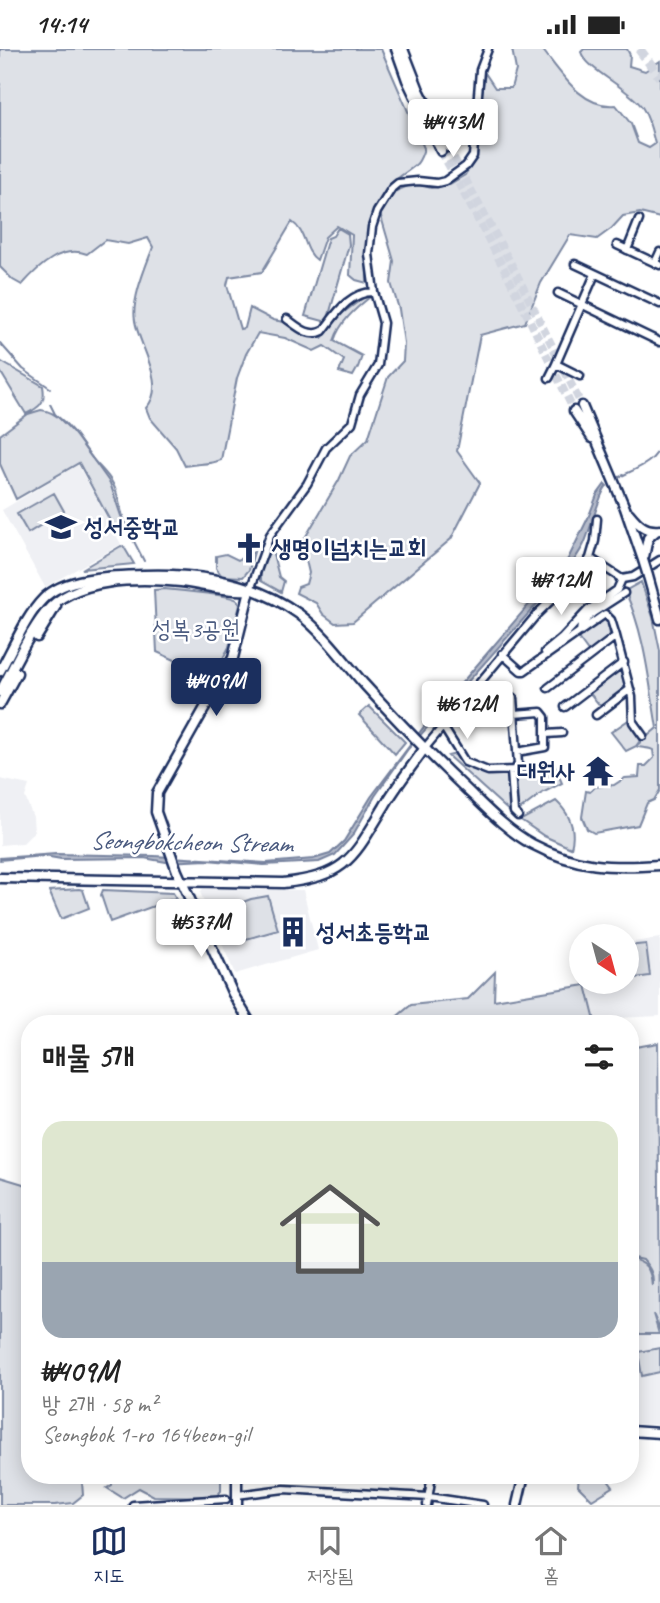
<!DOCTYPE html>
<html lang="ko">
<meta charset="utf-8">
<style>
:root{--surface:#fff;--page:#f2f2f2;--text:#222;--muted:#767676;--line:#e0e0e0;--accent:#1b2f5e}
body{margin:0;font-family:Caveat,"Poor Story",sans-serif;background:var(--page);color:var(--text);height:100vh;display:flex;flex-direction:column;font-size:26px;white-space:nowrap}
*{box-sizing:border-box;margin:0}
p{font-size:23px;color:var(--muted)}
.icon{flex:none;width:38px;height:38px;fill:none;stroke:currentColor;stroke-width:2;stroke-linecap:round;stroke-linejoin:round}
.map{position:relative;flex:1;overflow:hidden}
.side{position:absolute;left:21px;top:966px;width:618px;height:469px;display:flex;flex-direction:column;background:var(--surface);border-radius:28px;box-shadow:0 4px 18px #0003}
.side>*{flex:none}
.needle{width:46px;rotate:144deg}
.fabs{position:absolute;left:569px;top:875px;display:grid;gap:14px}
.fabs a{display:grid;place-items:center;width:70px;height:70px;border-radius:50%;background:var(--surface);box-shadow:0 4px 18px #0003;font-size:35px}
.price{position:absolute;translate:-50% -60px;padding:0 16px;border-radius:7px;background:#fff;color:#222;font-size:23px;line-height:46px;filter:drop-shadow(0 2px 4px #0008)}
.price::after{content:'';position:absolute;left:50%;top:42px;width:21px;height:16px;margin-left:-10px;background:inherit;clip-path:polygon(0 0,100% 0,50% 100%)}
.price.on{background:var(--accent);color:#fff}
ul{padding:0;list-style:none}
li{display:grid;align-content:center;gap:14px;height:371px;padding:0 21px}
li+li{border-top:2px solid var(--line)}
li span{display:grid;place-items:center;height:217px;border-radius:21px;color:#555}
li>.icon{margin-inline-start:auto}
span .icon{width:126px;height:126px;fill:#fffc;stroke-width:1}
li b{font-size:30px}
h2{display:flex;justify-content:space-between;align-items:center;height:84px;padding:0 21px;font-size:30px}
.status{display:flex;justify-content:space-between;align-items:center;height:49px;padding:0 35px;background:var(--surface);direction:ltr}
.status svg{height:19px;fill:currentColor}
.tabs{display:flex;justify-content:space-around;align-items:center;height:98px;border-top:2px solid var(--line);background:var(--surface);font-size:19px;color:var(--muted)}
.tabs a{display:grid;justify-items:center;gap:4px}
.tabs .on{color:var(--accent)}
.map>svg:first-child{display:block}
.built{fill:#eff0f4}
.green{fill:#dee1e7;stroke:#7c88a2;stroke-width:2}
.water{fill:#b5bbca;stroke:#77839f;stroke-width:2}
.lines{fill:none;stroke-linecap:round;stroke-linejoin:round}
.stream{stroke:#77839f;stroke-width:2}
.secondary-tunnel{stroke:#d1d5df;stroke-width:8;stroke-dasharray:8 4;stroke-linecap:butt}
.highway-tunnel{stroke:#d1d5df;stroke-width:10;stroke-dasharray:10 5;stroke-linecap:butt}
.street-casing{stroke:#1b2f5e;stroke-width:11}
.secondary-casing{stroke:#1b2f5e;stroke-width:13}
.street{stroke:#fff;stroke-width:6}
.secondary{stroke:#fff;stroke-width:8}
.secondary-bridge-casing{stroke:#1b2f5e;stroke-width:13;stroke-linecap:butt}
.secondary-bridge{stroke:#fff;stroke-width:8}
.labels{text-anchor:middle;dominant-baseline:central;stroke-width:5;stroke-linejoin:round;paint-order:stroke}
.poi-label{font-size:24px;font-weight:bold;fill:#1b2f5e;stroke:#fff;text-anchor:start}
.park-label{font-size:24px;fill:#4c5c80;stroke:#fff}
.water-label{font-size:26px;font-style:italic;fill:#49597e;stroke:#fff}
</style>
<div class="status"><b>14:14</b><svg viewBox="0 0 49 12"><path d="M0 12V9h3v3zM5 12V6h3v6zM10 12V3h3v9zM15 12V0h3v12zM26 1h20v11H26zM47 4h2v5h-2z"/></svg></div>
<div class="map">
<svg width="660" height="1456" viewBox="0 0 660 1456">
<rect width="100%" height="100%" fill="#fff"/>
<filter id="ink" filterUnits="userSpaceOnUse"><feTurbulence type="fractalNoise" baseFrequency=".0143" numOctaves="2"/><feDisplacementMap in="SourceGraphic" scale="14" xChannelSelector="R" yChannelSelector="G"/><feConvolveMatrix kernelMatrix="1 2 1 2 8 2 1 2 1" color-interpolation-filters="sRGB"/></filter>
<g filter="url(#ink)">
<path class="built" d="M78,416l43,79 -76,43 -43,-77z
M0,730l29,6 -4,12 8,20 1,15 -11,11 -23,2z
M203,840l100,1 15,60 -83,24 -35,-82z
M660,889v78l-65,3 -8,-37h39l1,-39z
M633,1285h27v91l-30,-1v-50z"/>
<path class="green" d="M0,0h381l43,99c-6,22 -13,18 -28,32 -30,30 -30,64 -29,103l-11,-3 -6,-5 2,-40 -15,-9 -12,11 -8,23c-14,-10 -10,-28 -25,-38l-30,50 -33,5 -2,8 13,44 5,-1 5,-20 23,12 16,3 21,12 12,3 18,-23 26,-19 4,1c-15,12 -30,25 -36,44l28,15 -4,11 -5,9 -14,-4 5,-12 -20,-14 -10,5 -29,-13 -27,-5 -12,21 -9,24 -16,82c-12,5 -24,3 -36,6l-9,-18 -26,-30 -4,-10c22,-23 -7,-62 -11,-87 -4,-21 11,-55 18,-74l-5,-9 -20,6 -23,-4 -18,14c-26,-9 -48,12 -65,31l-9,-5 -13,-13z
M512,0h30c19,24 40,60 74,56l15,19 7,19 11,5 6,-4c-3,-12 -6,-27 -13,-37 -13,-19 -56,-38 -61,-55l3,-3h43l3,6 -1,11 16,5 15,-10v157l-20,-5 -17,3 -11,12 -15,11 -27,-4 -29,48 -16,40 -45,12 -23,116 23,32 -29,56 -98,83 -18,1 -12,-9 -7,-11 -20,-10 2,-6 8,-3 3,-11 -7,-30 37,-63 11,-24 18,-17 20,-62 15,-16 1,-18 -5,-34 -8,-26 3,-22 -14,-48 16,-22 19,-8 16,5 17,-3 17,-10 12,-21 2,-43 6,-38 10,15h16l5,-18z
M338,179l10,6 1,11 -22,77 -22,-6 23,-78 5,-2z
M0,312l43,25c3,17 -3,21 -17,28l-26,-43z
M41,361c23,2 37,31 51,48 7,9 16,16 21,26 7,14 7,29 14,43l-11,5 -37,-69 -63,36 -16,-35v-29l28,-21z
M54,444l10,18 -36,22 -11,-19z
M121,497l3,1 10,17 -52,5z
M254,503l-5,18 -6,7 -21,-1 -6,-8v-12l10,-2 12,6z
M269,503l4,2 6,23 5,4 -3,11 -20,-11v-11z
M641,533l12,35 7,34v139l-6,10 -7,3 -9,22 -44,8 -7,-4 -5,-12 4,-26 4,1 5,-5 19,-2 11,-7 14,-1 1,-11h6l8,-8 -1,-8c-5,-3 -11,-1 -17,-4l-10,5 -15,-19 19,-13 12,19 -6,8 21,-18c-8,-46 -12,-94 -32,-137z
M165,540c10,1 68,6 72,11 2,1 2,3 3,5l-11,42 -16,30 -56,-25 -3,-62z
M603,569l5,3 2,15 -21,17 -11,-15z
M620,620l5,20 -24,18 -12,-15z
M369,657l36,36 -10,12 -36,-39z
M456,705c13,18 32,17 52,20l3,39 -63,-57z
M552,711l10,23 -20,10 -25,19 -3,-39 20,-4z
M556,752c14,13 20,29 15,47l-27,-12 -23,-16z
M79,840l4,1 6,18 -28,11 -12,-28z
M103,841l70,3 3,5 -66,24 -9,-27z
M268,847l10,34 -46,13 -11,-33 30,-11z
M646,895l4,32 -23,3v-33z
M495,923l-1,28 92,-15 9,36 12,3h-219l23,-19 57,-6z
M658,994l2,287 -7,-16 6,20h-29l3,-39 -3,-7v-29c16,2 21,11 22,27 3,-10 -2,-18 -9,-26l-13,-3v-209z
M0,1128l30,9v289h68l-16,7 1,13 -10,8 -18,2h-55z
M660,1299v24l-18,4 -4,-24z
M110,1426h111v16l-5,6 -62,-1 -15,-8 -16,10 -16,-10 5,-3z
M579,1426h25l9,12 -21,13 -14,-14z"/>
<path class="water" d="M605,435l2,2c-7,5 -17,46 -23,58 -4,8 -10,16 -15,24l-161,181 -33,47 -22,39 -18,20 -16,7 -55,3 -57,-5 -41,2 -22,-4 -83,1 -17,-3 -44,4v-2l56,-4 98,2 112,7 47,-4 17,-5 14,-13 27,-44 52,-69 145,-169 20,-41 9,-23z"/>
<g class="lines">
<path class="stream" d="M0,294l23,26 27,19
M50,355l5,10 20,20 35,49 11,33 23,45
M616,430c15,-9 40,-15 44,-34"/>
<path class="secondary-tunnel" d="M448,98l68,126 66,133
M441,102l67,125 66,135"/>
<path class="highway-tunnel" d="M639,0l21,28"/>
<g class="street-casing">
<path id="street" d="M617,196l43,20
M627,201l12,-30
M655,214l5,-11
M575,215l85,40
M558,244l102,49
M287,270c11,8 22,19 36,12 13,-17 26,-39 51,-39
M580,327l-24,-12 39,-90
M549,329l7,-14
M590,509l32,21 11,-2 27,-17
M250,541l20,-55 37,-51 19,-36 26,-25 8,-28 18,-30 5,-42 -9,-31 -5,-38 3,-27 5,-15 15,-24 6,-5 20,-2 19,2 8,-2 21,-15 7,-10 7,-86 8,-21
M580,583l1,-7 12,-12 31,-20
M545,603l17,-14 26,-28 29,-20 5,-11
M502,605l19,17h3l81,-57 6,6 5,16 16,61 1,25 10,14
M548,639l68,-52
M565,658l59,-45
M514,665l27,-2 4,5v30l-28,5
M596,666l33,-25
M442,676l23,37 23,9 27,-1 3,-6 -5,-66
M546,685l16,-1
M424,700l114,-136 45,-44 7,-11 5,-17 2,-22
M511,722l3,41 4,4
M237,1446l47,-6 145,8 54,8
M133,1456l93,-6
M427,1456l5,-30"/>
</g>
<g class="secondary-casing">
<path id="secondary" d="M396,0l11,31 34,71
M403,0l16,41 29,57
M582,357l43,102 18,52
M574,362l18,27
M629,464c9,11 16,19 31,17
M644,508l4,-19 8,-7
M648,527l12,43
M250,541l-17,68 -76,135 -1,19 21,59 56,123 18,30
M37,588l19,-31
M0,622c12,-21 26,-55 43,-72 22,-23 70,-23 100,-24 54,-2 112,7 156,39 25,19 45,47 65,70 32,35 64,69 99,102 21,20 43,44 69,58 45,24 79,24 128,21
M0,643c14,-26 27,-56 45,-79 28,-36 95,-35 136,-31 23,3 46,10 69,8
M0,655l17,-31
M0,829l283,5c64,-7 70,-25 101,-76 12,-21 27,-39 40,-58
M630,1382l30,2
M237,1426v30
M517,1456l7,-30"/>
</g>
<use href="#street" class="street"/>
<use href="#secondary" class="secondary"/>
<g class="secondary-bridge-casing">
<path id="secondary-bridge" d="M643,511l5,16"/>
</g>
<use href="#secondary-bridge" class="secondary-bridge"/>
</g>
</g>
<defs>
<g id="school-bare" transform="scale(2.415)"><path d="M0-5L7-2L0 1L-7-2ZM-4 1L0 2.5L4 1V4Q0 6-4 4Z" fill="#1b2f5e" stroke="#fff" stroke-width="2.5" paint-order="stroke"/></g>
<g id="church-bare" transform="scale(2.415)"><path d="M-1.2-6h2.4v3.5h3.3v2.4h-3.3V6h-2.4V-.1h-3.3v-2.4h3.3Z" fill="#1b2f5e" stroke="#fff" stroke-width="2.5" paint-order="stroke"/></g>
<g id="temple-bare" transform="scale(2.415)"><path d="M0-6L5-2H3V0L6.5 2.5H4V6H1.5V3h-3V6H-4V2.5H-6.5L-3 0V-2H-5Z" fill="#1b2f5e" stroke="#fff" stroke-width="2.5" paint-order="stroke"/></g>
<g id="building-bare" transform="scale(2.415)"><path d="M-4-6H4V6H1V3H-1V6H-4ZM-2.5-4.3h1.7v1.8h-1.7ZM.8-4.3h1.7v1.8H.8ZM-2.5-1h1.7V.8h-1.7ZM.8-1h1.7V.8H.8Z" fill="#1b2f5e" stroke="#fff" stroke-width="2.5" paint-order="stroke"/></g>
</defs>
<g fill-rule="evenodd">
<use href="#school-bare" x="61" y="478"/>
<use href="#church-bare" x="249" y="499"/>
<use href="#temple-bare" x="598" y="722"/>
<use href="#building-bare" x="293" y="883"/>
</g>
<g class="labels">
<g class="poi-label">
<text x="84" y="478">성서중학교</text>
<text x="272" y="499">생명이넘치는교회</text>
<text x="575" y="722" text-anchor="end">대원사</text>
<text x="316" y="883">성서초등학교</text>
</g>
<g class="park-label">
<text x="196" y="580">성복3공원</text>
</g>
<g class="water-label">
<text transform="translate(191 793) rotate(1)">Seongbokcheon Stream</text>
</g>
</g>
</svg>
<div class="fabs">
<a><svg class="needle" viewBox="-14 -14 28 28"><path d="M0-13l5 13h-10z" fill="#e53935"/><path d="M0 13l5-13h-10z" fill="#767676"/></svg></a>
</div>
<b class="price" style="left:453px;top:110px">₩443M</b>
<b class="price" style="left:561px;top:568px">₩712M</b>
<b class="price on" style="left:216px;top:669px">₩409M</b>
<b class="price" style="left:467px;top:692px">₩612M</b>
<b class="price" style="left:201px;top:910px">₩537M</b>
<section class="side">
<h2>매물 5개<svg class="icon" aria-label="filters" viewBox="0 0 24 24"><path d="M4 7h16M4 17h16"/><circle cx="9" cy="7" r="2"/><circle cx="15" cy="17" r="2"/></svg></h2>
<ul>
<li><span style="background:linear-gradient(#dfe7d0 65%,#9aa5b1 0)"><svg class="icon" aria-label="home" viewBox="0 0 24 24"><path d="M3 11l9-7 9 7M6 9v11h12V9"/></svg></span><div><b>₩409M</b><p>방 2개 · 58 m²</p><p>Seongbok 1-ro 164beon-gil</p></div></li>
</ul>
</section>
</div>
<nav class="tabs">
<a class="on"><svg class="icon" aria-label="map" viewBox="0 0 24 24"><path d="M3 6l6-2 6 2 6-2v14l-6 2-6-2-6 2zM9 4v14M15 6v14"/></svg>지도</a>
<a><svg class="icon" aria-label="saved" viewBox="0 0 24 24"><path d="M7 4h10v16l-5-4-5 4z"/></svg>저장됨</a>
<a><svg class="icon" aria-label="home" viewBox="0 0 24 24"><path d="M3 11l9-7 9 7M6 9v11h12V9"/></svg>홈</a>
</nav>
